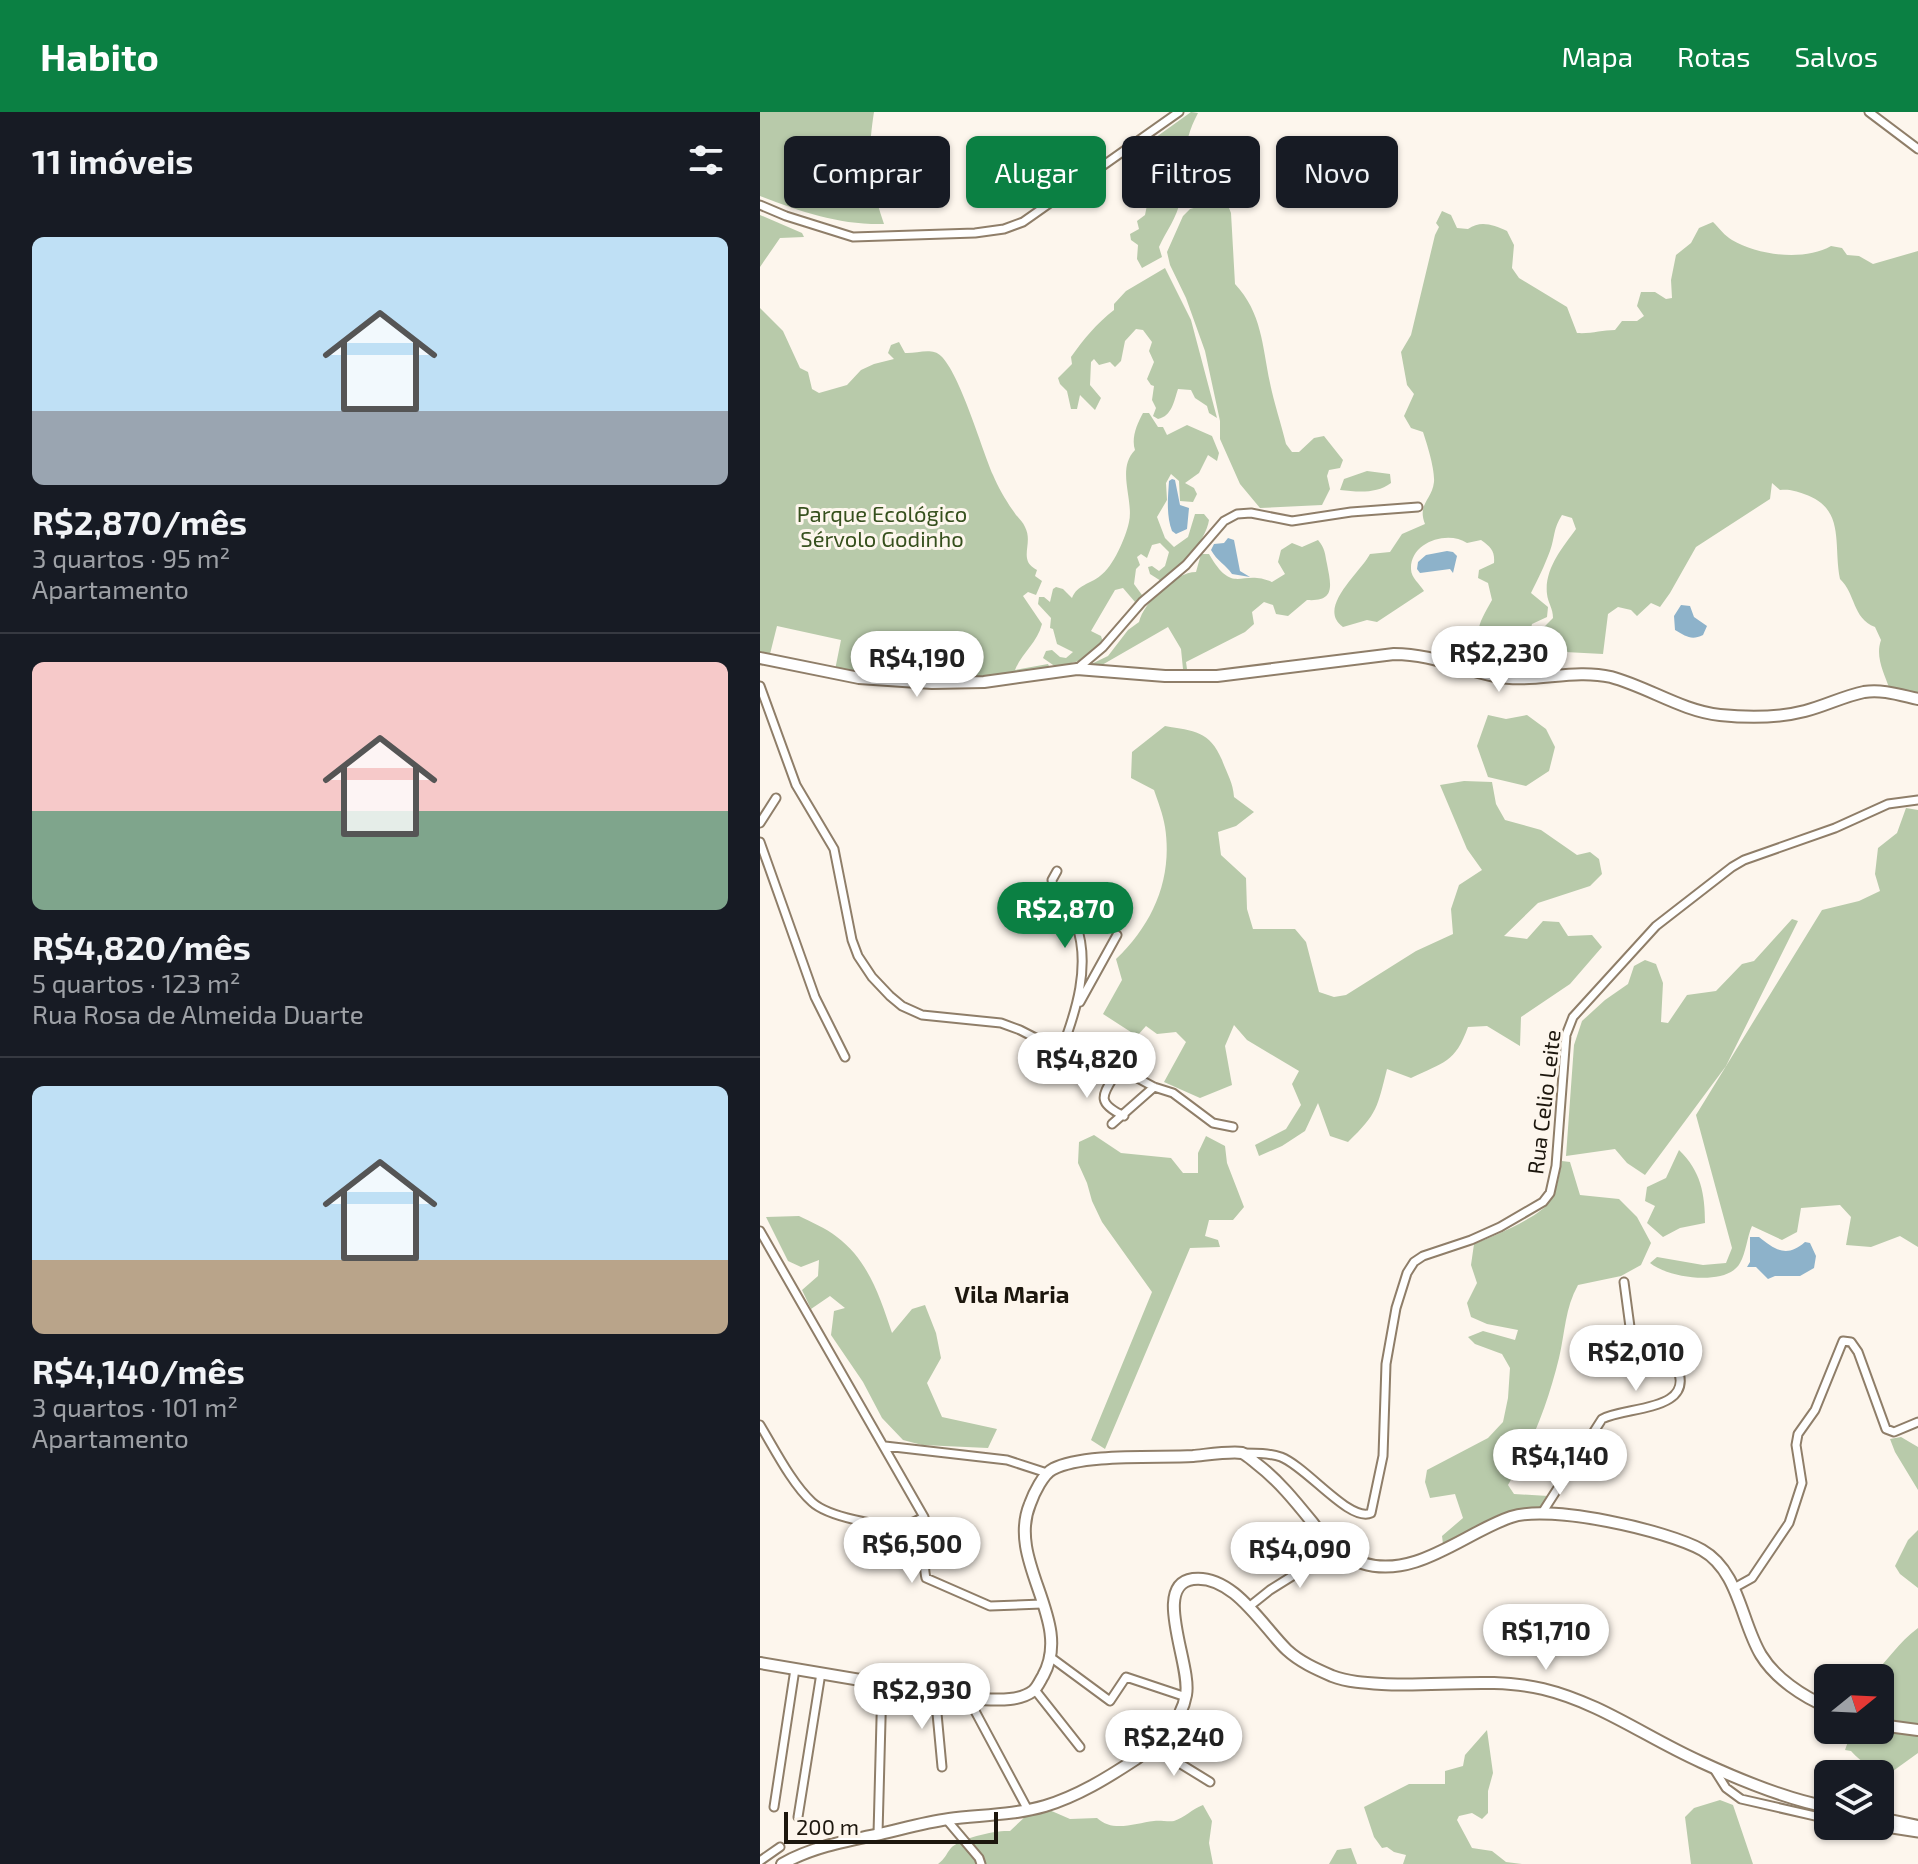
<!DOCTYPE html>
<html lang="pt">
<meta charset="utf-8">
<style>
:root{--surface:#171b24;--page:#242831;--text:#f1f3f6;--muted:#9ea1a6;--line:#363941;--accent:#0b8043}
body{margin:0;font-family:"Exo 2",sans-serif;background:var(--page);color:var(--text);height:100vh;display:flex;flex-direction:column;font-size:30px;white-space:nowrap}
*{box-sizing:border-box;margin:0}
p{font-size:26px;color:var(--muted)}
.icon{flex:none;width:44px;height:44px;fill:none;stroke:currentColor;stroke-width:2;stroke-linecap:round;stroke-linejoin:round}
.map{position:relative;flex:1;overflow:hidden}
.details{display:flex;flex-direction:column;background:var(--surface);width:760px}
.details>*{flex:none}
.banner{position:absolute;left:24px;top:24px;width:760px;height:72px;display:flex;gap:16px}
.needle{width:52px;rotate:72deg}
.fabs{position:absolute;left:1054px;top:1552px;display:grid;gap:16px}
.fabs a{display:grid;place-items:center;width:80px;height:80px;border-radius:12px;background:var(--surface);box-shadow:0 2px 6px #0004;font-size:40px}
.scale{position:absolute;left:24px;bottom:20px;width:214px;box-sizing:border-box;padding-left:8px;border:4px solid #1d170e;border-top:0;font-size:22px;line-height:28px;white-space:nowrap;color:#1d170e;-webkit-text-stroke:6px #fdf6ed;paint-order:stroke}
.price{position:absolute;translate:-50% -68px;padding:0 18px;border-radius:28px;background:#fff;color:#222;font-size:26px;line-height:52px;filter:drop-shadow(0 2px 4px #0008)}
.price::after{content:'';position:absolute;left:50%;top:48px;width:24px;height:18px;margin-left:-12px;background:inherit;clip-path:polygon(0 0,100% 0,50% 100%)}
.price.on{background:var(--accent);color:#fff}
ul{padding:0;list-style:none}
li{display:grid;align-content:center;gap:16px;height:424px;padding:0 32px}
li+li{border-top:2px solid var(--line)}
li span{display:grid;place-items:center;height:248px;border-radius:12px;color:#555}
li>.icon{margin-inline-start:auto}
span .icon{width:144px;height:144px;fill:#fffc;stroke-width:1}
li b{font-size:34px}
h2{display:flex;justify-content:space-between;align-items:center;height:96px;padding:0 32px;font-size:34px}
.pill{padding:0 28px;border-radius:12px;background:var(--surface);box-shadow:0 2px 6px #0004;font-size:28px;line-height:72px}
.pill.on{background:var(--accent);color:#fff}
header{display:flex;align-items:center;gap:48px;box-sizing:border-box;height:112px;padding:0 40px;background:var(--accent);color:#fff}
header strong{font-size:38px}
nav{display:flex;gap:44px;margin-inline-start:auto;font-size:28px}
main{display:flex;flex:1;min-height:0}
.map>svg:first-child{display:block}
.green{fill:#b8caaa}
.water{fill:#8db2ca}
.lines{fill:none;stroke-linecap:round;stroke-linejoin:round}
.street-casing{stroke:#8f7e69;stroke-width:11}
.secondary-casing{stroke:#8f7e69;stroke-width:14}
.street{stroke:#fff;stroke-width:7}
.secondary{stroke:#fff;stroke-width:10}
.labels{text-anchor:middle;dominant-baseline:central;stroke-width:6;stroke-linejoin:round;paint-order:stroke}
.park-label{font-size:22px;fill:#36501d;stroke:#fdf6ed}
.street-label{font-size:22px;fill:#1d170e;stroke:#fdf6ed}
.neighbourhood-label{font-size:24px;font-weight:bold;fill:#1d170e;stroke:#fdf6ed}
</style>
<header>
<strong>Habito</strong>
<nav><a>Mapa</a><a>Rotas</a><a>Salvos</a></nav>
</header>
<main>
<section class="details">
<h2>11 imóveis<svg class="icon" aria-label="filters" viewBox="0 0 24 24"><path d="M4 7h16M4 17h16"/><circle cx="9" cy="7" r="2"/><circle cx="15" cy="17" r="2"/></svg></h2>
<ul>
<li><span style="background:linear-gradient(#bfe0f5 70%,#9aa5b1 0)"><svg class="icon" aria-label="home" viewBox="0 0 24 24"><path d="M3 11l9-7 9 7M6 9v11h12V9"/></svg></span><div><b>R$2,870/mês</b><p>3 quartos · 95 m²</p><p>Apartamento</p></div></li>
<li><span style="background:linear-gradient(#f6c9c9 60%,#7fa58c 0)"><svg class="icon" aria-label="home" viewBox="0 0 24 24"><path d="M3 11l9-7 9 7M6 9v11h12V9"/></svg></span><div><b>R$4,820/mês</b><p>5 quartos · 123 m²</p><p>Rua Rosa de Almeida Duarte</p></div></li>
<li><span style="background:linear-gradient(#bfe0f5 70%,#b9a48a 0)"><svg class="icon" aria-label="home" viewBox="0 0 24 24"><path d="M3 11l9-7 9 7M6 9v11h12V9"/></svg></span><div><b>R$4,140/mês</b><p>3 quartos · 101 m²</p><p>Apartamento</p></div></li>
</ul>
</section>
<div class="map">
<svg width="1158" height="1752" viewBox="0 0 1158 1752">
<rect width="100%" height="100%" fill="#fdf6ed"/>
<path class="green" d="M0,0h114c-7,46 -5,68 10,112 -45,1 -83,-12 -124,-28z
M431,0l7,1c-18,34 -12,53 -18,88 -3,17 -14,30 -21,46l3,10 -20,11 -5,-9 1,-14 -7,-5 -1,-6 9,-5 -2,-8 8,-6 2,-10 -13,-52z
M455,90l12,1 4,10 4,71c27,29 27,61 35,99 4,20 11,40 16,61l6,8h7l15,-14 10,-2 19,24 -3,8 -11,2 -2,6 3,13 -8,16 -62,3 -20,-24 -20,-45v-18l-15,-70 -19,-53 -16,-33 -3,-13 16,-36 7,-7z
M682,99l9,4 6,13 11,1c13,-9 25,-4 39,2l7,14 -2,23 7,10 48,29 10,26c14,1 25,-3 38,-3l7,-9h15l7,-5 -7,-10 4,-14h14l11,7 6,-1 -1,-18 5,-25 15,-12 8,-15 14,-6c6,6 12,14 19,18 27,16 73,21 99,6l11,2 5,7 12,1 14,8 45,-13v445l-28,-6c-6,-17 -15,-33 -9,-50l-6,-13c-23,-9 -19,-33 -35,-48 -7,-35 6,-71 -36,-85 -9,-3 -14,-5 -24,-4l-8,-7 -2,16 -74,48 -26,46 -10,14 -9,-4 -14,13 -6,-6 -13,-3 -10,7 -5,40 -38,-2 -11,12h-12l-8,-5 7,-29 12,-12c0,-10 -5,-15 -6,-24 -3,-25 16,-47 29,-65l-4,-11 -10,-3c-9,14 -7,22 -12,36 -6,16 -12,28 -19,42l17,14 -1,10 -15,7c-3,10 2,17 -2,27l-10,5 -21,-6 -6,20 -12,-9 3,-12c-13,-17 -1,-32 8,-49l-4,-17 -10,-5 1,-8 15,-7c1,-12 -3,-16 -13,-23l-14,3c-19,-13 -57,-1 -56,26 0,9 9,15 13,22l-47,31 -10,-2 -24,7c-27,-19 17,-54 27,-73l20,-2 12,-18 23,-10c-8,-20 7,-24 9,-42 1,-13 -7,-38 -11,-50l-12,-4 -7,-12 10,-22 -7,-9 -6,-33 10,-17 24,-100 4,-8 -3,-4z
M0,103l42,18 2,4 -24,1 -20,29z
M405,156l26,52 26,98 -8,-5 -2,-7 -12,-8 -4,-8 -13,-1c-4,12 -6,27 -20,30l-5,-3 3,-8 -4,-8 2,-14 -3,-1 -4,-6 7,-17 -5,-11 3,-9 -9,-12 -7,-1 -11,12 -4,20 -6,6 -5,-5 -11,3 -5,-6 -3,3 -1,23 11,13 -6,12 -15,-15 -3,14h-6l-4,-18 -7,-7 -2,-6 14,-14 -1,-7c12,-17 26,-34 43,-47v-6l12,-13z
M0,196l23,23 17,37 8,4 4,17 7,4 28,-8 14,-15 13,-6 20,-5 -6,-6 3,-8 8,-3 6,11c11,1 27,-6 36,3 19,18 40,91 52,119 5,12 13,26 21,37 3,5 9,10 11,15 9,17 -8,33 12,43l-2,6 7,5 -6,14 -8,-3 -5,4 19,28c-5,19 -20,29 -27,46l33,-6 2,4c-31,5 -61,10 -92,12 -41,1 -83,-5 -123,-10l6,-30 -64,-14 -8,32 -9,-2z
M383,301h6l9,14h5l4,8 20,-10 25,11 7,17 -2,8 -9,-6 -9,18 -14,10 9,5 3,6 -4,8 -13,-1 -1,-20 -8,-7 -5,9 1,17 -10,17 8,21 9,9 14,-10 7,-23h9l5,6c-3,21 -30,51 -48,61l-11,-7 -2,-7 4,-1 7,5 6,-5 4,-14 -9,-9 -8,2 -5,13 -6,-4 -4,3 3,8 -4,4 -2,15 8,11 -1,5 -6,2 -12,-14 -8,2 -24,41 10,5 2,6 -20,18 -27,7 -13,-9 3,-7 6,-1 8,7 6,1 7,-6 -16,-8 -4,-15 -3,-1 1,-10 -13,-14 1,-7h5l6,5 3,-13 3,-2 7,2 9,9c5,-13 18,-14 28,-22 13,-9 26,-39 29,-54 5,-22 -13,-53 6,-72 -4,-12 2,-26 8,-37z
M607,359l23,3 1,9c-15,11 -33,9 -51,7l4,-11z
M558,428c7,8 7,14 9,24 4,21 9,38 -20,36l-19,16 -12,-2 -3,-9 -9,-3 -12,10 2,12 -9,8 -59,30 1,7h-4l-2,-20 -13,-22 -73,42 -10,-2 23,-11 20,-26 11,-8c5,-20 36,-50 57,-50l5,-18h8c25,43 31,14 63,28l13,-8 -7,-12 3,-12 11,-7 10,4z
M728,603l18,4 21,-4 19,14 9,18 -6,24 -23,15 -38,-9 -11,-31z
M405,614c29,5 45,5 57,34 5,14 11,22 12,37l20,15 -18,14 -18,6 3,23 25,23 1,31 6,20h42l11,13 13,50 15,5 12,-2 70,-44 37,-17 -2,-25 8,-24 23,-15 -15,-21 -27,-64 24,-4 28,1 4,22 9,16 36,10 36,25 13,-3 9,7 3,15 -12,12 -52,17 -34,33 23,3 16,-18 16,1 9,14 24,-1 10,12 -32,37 -49,33 -1,29 -33,-20 -19,1c-13,36 -24,35 -57,51l-24,-9c-10,39 -9,44 -39,73l-18,-6 -12,-33 -13,28 -23,15 -23,10 -4,-11 31,-16 15,-24 -9,-21 7,-13 -52,-31 -13,-15 -9,21 7,39 -32,13 -36,-16 22,-40 -10,-10 -19,2 -11,-8 -9,10 -34,-22 19,-34 -6,-21c37,-35 57,-81 49,-132 -2,-13 -7,-25 -11,-37l-23,-12 1,-26z
M1146,696l12,2v437l-18,-11 -29,11 -25,-2 5,-28 -11,-12 -39,3 -4,24 -15,8 -30,-14c-5,11 -6,27 -12,37 -13,24 -72,15 -90,0l7,-6 46,8 23,-2 6,-15 -36,-133 126,-205 37,-9 21,-10 -5,-17 3,-26 19,-15z
M1032,807l6,2 -72,145 -81,109 -18,-12 -12,-14 -49,7 8,-111 8,-24 23,-21 23,-16 6,-18 11,-6 11,4 7,19 -2,39 7,1 19,-28 29,-4 26,-27 12,-3z
M334,1023l27,18 50,5 12,15h15v-20l8,-17 19,10 2,17 17,44 -11,13h-24l-4,16 13,4 2,7 -30,1 -85,201 -14,-9 61,-148 -50,-70 -10,-21 -5,-18 -9,-20 1,-21z
M919,1038c22,21 26,44 26,73l-25,5 -17,9 -16,-14 8,-17 -10,-5 2,-14 19,-9z
M802,1049l8,1 10,33 39,4 18,18 14,26 -10,22 -20,11 -43,9c-13,23 -13,48 -19,73 -11,45 -27,87 -51,127l6,9 34,2 -6,13 -50,13 -49,22 -1,-8 21,-18 -8,-24 -25,4 -5,-16 2,-12 61,-32 15,-16 5,-24 2,-30 -8,-14 -27,-10 -7,-7 15,-6 32,9 3,-10 -31,-6 -16,-7 -4,-14 10,-20 -6,-18 3,-21c20,-8 59,-24 74,-40 9,-10 11,-29 14,-43z
M39,1104c12,6 27,12 38,21 31,23 43,60 55,96l20,-24 13,-4 11,28 5,25 -14,25 15,34 55,12 -9,19 -66,-3 -19,-5 -21,-22 -19,-36 -32,-47 3,-24 11,-3 -15,-12 -19,13 -9,-19 16,-14 1,-16 -18,7 -13,-6 -22,-44z
M1141,1325l17,10v43l-23,-38 -5,-13z
M1158,1418v58l-18,-14 -5,-8 13,-26z
M1158,1516v125l-25,18c-17,-1 -31,-7 -42,-20l-6,-1 7,-20h28l5,-9 -5,-2v-41h-10c17,-17 29,-36 48,-50z
M727,1618l6,43 -5,18v22l-6,6 -10,-6 -13,3 -2,4 15,28 20,3 14,11 16,2h-119l3,-9 -12,-3 -7,-5 -5,1 -8,-11 -10,-30 45,-23h36v-13l18,-5 2,-11z
M960,1688l13,5 20,59h-62l-6,-47 9,-9z
M443,1693l9,16 -3,22 4,21h-275c7,-5 8,-10 13,-16 9,-10 45,-18 59,-17l17,-16 20,-6 23,10 27,-1c16,15 38,5 57,3 6,-1 14,1 20,0 10,-3 18,-12 29,-16z
M591,1736l6,16h-28l8,-14z"/>
<path class="water" d="M412,367l3,1 5,25 9,3 -2,21 -11,5 -4,-3c-6,-16 -4,-34 -3,-50z
M468,426l6,2 6,31 10,6 -18,-3c-6,-9 -15,-13 -21,-24l3,-6 10,-1z
M687,439l6,1 4,4 -4,17 -3,-4 -30,4 -3,-4 1,-7 8,-7z
M921,493l9,1 4,11 13,9 -4,9c-12,6 -17,1 -28,-5l-1,-14z
M990,1125h9c16,13 28,21 46,5l5,1 6,13 -2,12 -14,8h-25l-7,3 -12,-12h-9l3,-5z"/>
<g class="lines">
<g class="street-casing">
<path id="street" d="M1109,0l49,37
M0,93l26,11 67,21 122,-4 29,-4 19,-7 156,-110
M318,556l25,-21 39,-45 44,-37 38,-44 13,-7 14,-1 41,8 59,-9 67,-5
M0,574l36,99 38,64 18,91 6,16 14,21 18,19 12,10 20,9 79,8 19,7 41,21 58,17 35,19 19,6 40,30 20,4
M0,711l16,-25
M0,730l55,155 30,60
M297,759l-5,9 1,6c7,13 18,24 23,38 15,41 0,88 -15,127
M320,890l37,-67
M359,956c-14,25 -27,33 5,48
M352,1012l42,-37
M0,1119l164,286c6,20 -3,42 2,61l64,28 52,-2
M0,1313c14,23 32,59 52,77 16,15 67,24 89,24 8,-1 15,-5 23,-9
M125,1334l122,14 40,13
M483,1341c13,0 26,0 38,4 26,10 69,66 90,56l12,-57 3,-92 10,-56 11,-35 7,-11 9,-6 48,-16 29,-13 43,-25 7,-9 6,-27 10,-131 7,-18 83,-91 76,-59 12,-7 91,-32 53,-24 30,-4
M782,1401l60,-94c24,-13 94,-7 75,-52l-38,-5 -5,-5 -10,-75
M974,1476l18,-10 37,-55 13,-40 -6,-38 2,-11 17,-24 28,-69 8,1 7,10 28,77 8,3 24,-10
M490,1494l20,-16 64,-40
M289,1544l61,45 16,-24 60,20
M275,1578l45,57
M175,1580l7,75
M208,1586l60,112
M393,1635l57,35
M954,1657l12,19 15,11 87,20
M14,1695l21,-138
M38,1705l23,-144
M186,1707l33,39 2,6
M1113,1714l45,7
M118,1722l4,-152
M0,1749l20,-14"/>
</g>
<g class="secondary-casing">
<path id="secondary" d="M0,546l99,20 73,5 52,-1 93,-13 88,7h52l177,-22c39,0 64,15 101,22 38,8 77,-8 116,1 37,10 71,34 109,38 29,3 58,3 85,-4 20,-5 39,-15 59,-19 18,-3 36,3 54,7
M0,1551l213,36c18,0 44,4 60,-8 4,-3 7,-10 10,-15 31,-55 -37,-114 -13,-172 4,-11 13,-30 23,-35 30,-16 105,-11 140,-13 12,-1 38,-5 49,-3 5,2 11,8 15,11 21,16 38,37 55,58 7,9 14,21 23,28 7,7 18,10 27,13 53,17 102,-30 149,-46 39,-13 155,13 191,33 37,21 39,72 59,105 14,23 42,42 67,52
M1120,1613l38,5
M1120,1706l38,8
M22,1752c30,-17 63,-23 98,-30 22,-5 46,-12 69,-15 32,-4 65,-4 96,-13 33,-10 62,-28 91,-47 23,-16 45,-36 50,-64 6,-30 -35,-110 7,-116 40,-5 70,48 94,71 13,12 29,19 45,26 16,6 33,7 50,8 52,3 112,-7 161,5 58,14 104,49 158,73 39,18 84,37 127,45"/>
</g>
<use href="#street" class="street"/>
<use href="#secondary" class="secondary"/>
</g>
<g class="labels">
<g class="park-label">
<text x="122" y="401">Parque Ecológico<tspan x="122" dy="25">Sérvolo Godinho</tspan></text>
</g>
<g class="street-label">
<text transform="translate(783 990) rotate(-83)">Rua Celio Leite</text>
</g>
<g class="neighbourhood-label">
<text x="252" y="1181">Vila Maria</text>
</g>
</g>
</svg>
<div class="fabs">
<a><svg class="needle" viewBox="-14 -14 28 28"><path d="M0-13l5 13h-10z" fill="#e53935"/><path d="M0 13l5-13h-10z" fill="#9ea1a6"/></svg></a>
<a><svg class="icon" aria-label="layers" viewBox="0 0 24 24"><path d="M12 4l9 5-9 5-9-5zM3 14l9 5 9-5"/></svg></a>
</div>
<div class="scale">200 m</div>
<b class="price" style="left:739px;top:582px">R$2,230</b>
<b class="price" style="left:157px;top:587px">R$4,190</b>
<b class="price on" style="left:305px;top:838px">R$2,870</b>
<b class="price" style="left:327px;top:988px">R$4,820</b>
<b class="price" style="left:876px;top:1281px">R$2,010</b>
<b class="price" style="left:800px;top:1385px">R$4,140</b>
<b class="price" style="left:152px;top:1473px">R$6,500</b>
<b class="price" style="left:540px;top:1478px">R$4,090</b>
<b class="price" style="left:786px;top:1560px">R$1,710</b>
<b class="price" style="left:162px;top:1619px">R$2,930</b>
<b class="price" style="left:414px;top:1666px">R$2,240</b>
<div class="banner">
<a class="pill">Comprar</a>
<a class="pill on">Alugar</a>
<a class="pill">Filtros</a>
<a class="pill">Novo</a>
</div>
</div>
</main>
